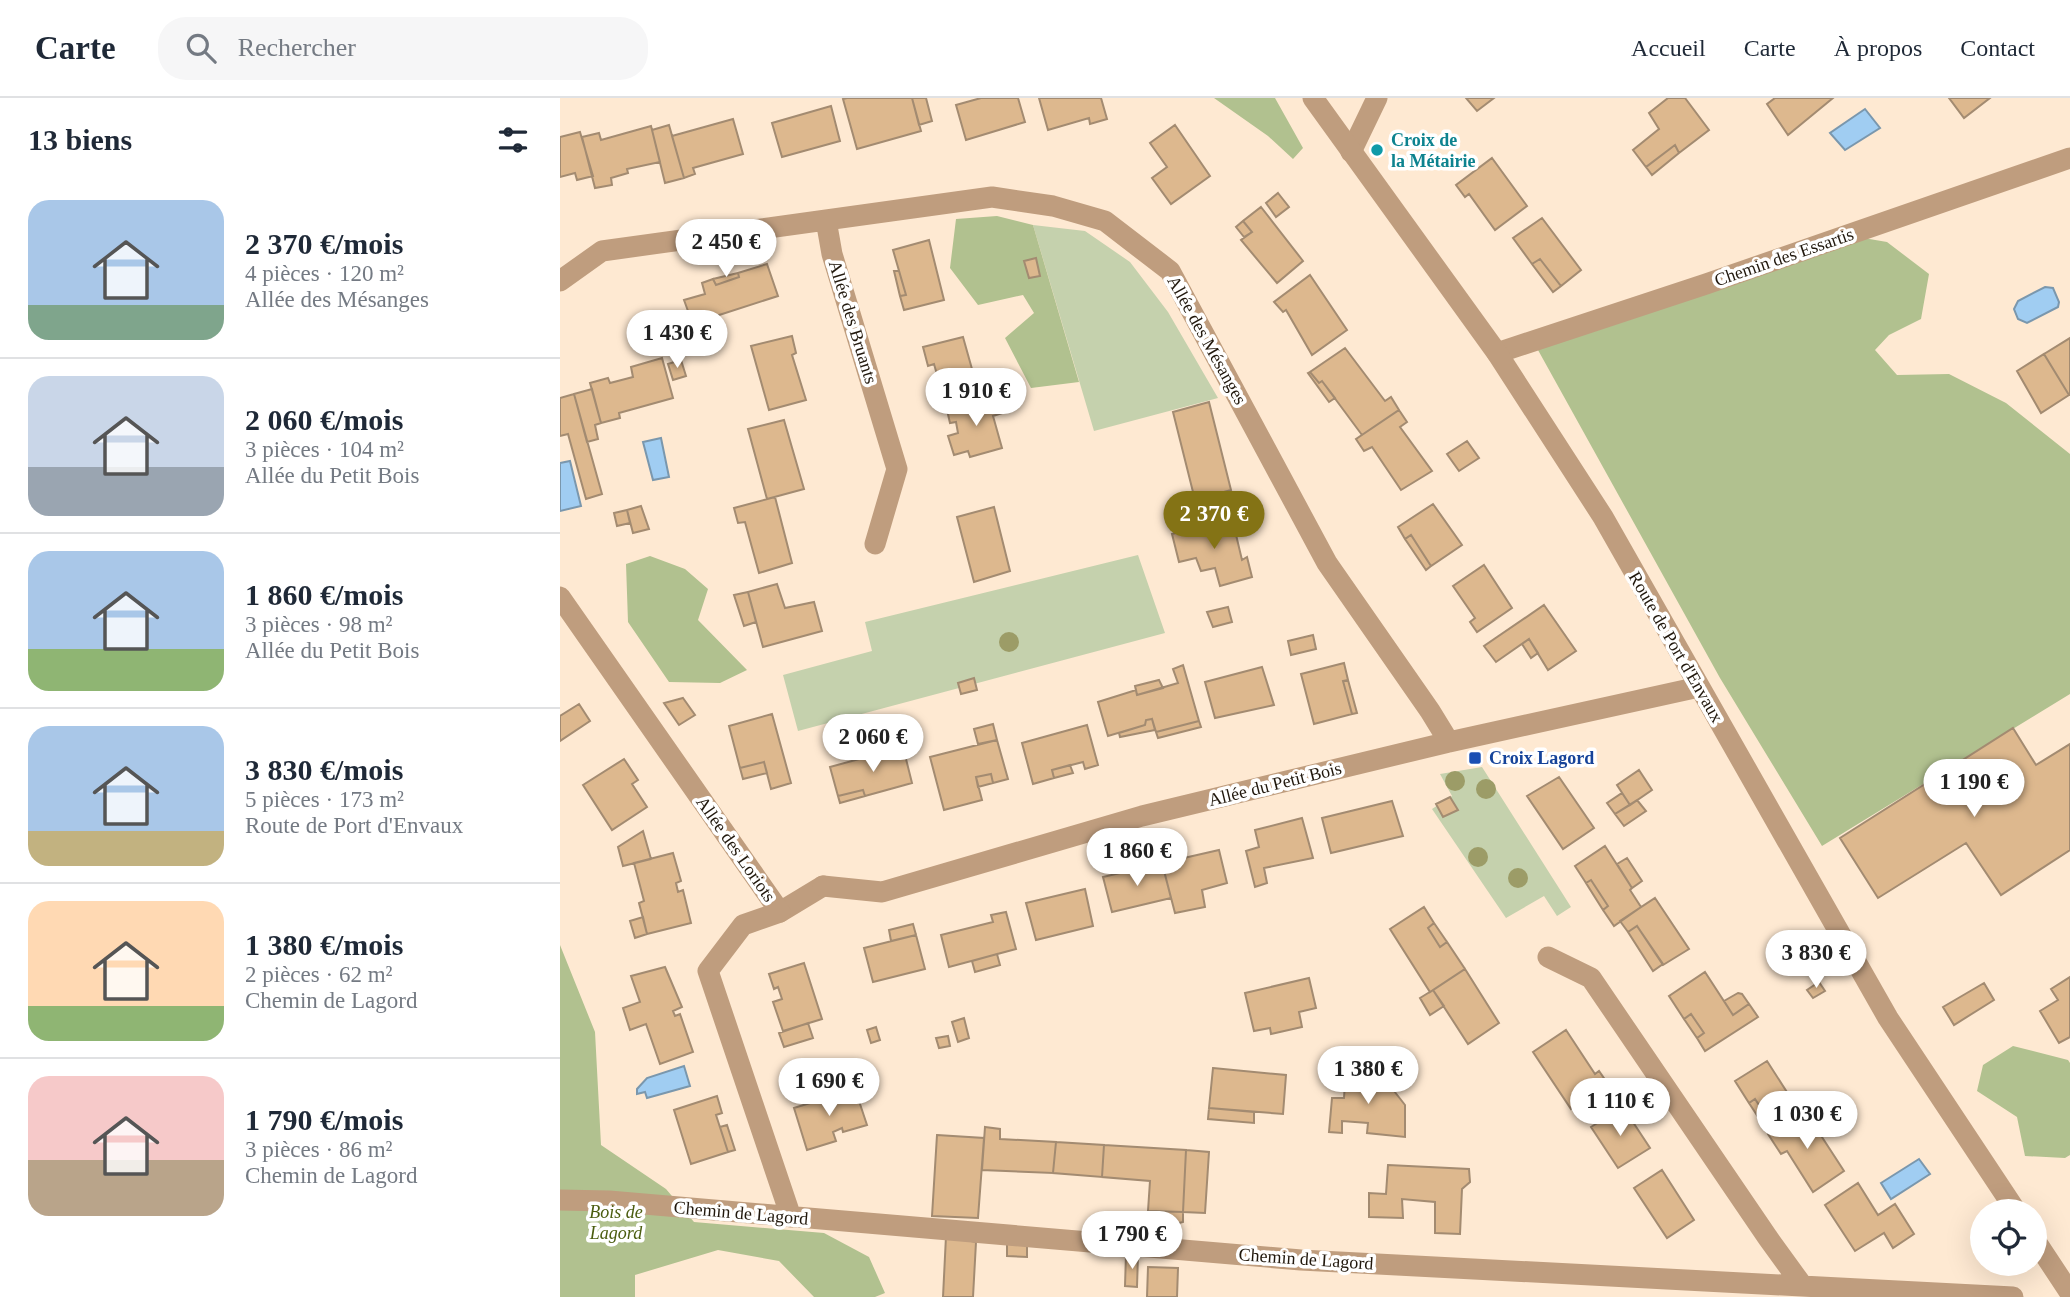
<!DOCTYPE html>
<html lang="fr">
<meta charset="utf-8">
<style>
:root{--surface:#fff;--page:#f6f6f7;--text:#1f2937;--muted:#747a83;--line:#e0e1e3;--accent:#847315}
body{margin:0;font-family:"Times New Roman",serif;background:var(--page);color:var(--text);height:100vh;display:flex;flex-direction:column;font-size:26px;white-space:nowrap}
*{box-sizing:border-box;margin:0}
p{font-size:23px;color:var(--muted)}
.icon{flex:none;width:38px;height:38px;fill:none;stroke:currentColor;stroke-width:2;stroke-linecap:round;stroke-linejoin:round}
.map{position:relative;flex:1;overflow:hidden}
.details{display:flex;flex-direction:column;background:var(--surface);width:560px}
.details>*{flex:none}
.fabs{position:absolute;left:1410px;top:1101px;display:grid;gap:14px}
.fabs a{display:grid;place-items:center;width:77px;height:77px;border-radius:50%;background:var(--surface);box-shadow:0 7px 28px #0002;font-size:35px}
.price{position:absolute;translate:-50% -60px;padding:0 16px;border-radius:24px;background:#fff;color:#222;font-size:23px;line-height:46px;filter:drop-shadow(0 2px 4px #0008)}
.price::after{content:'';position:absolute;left:50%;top:42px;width:21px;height:16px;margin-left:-10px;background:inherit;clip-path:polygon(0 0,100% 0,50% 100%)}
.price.on{background:var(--accent);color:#fff}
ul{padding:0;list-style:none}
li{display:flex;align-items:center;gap:21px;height:175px;padding:0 28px}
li+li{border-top:2px solid var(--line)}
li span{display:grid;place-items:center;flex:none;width:196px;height:140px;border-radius:21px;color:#555}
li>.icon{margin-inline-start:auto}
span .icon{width:84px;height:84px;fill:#fffc;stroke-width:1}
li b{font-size:30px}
h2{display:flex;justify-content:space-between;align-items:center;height:84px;padding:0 28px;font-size:30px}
header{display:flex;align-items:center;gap:42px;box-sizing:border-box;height:98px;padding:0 35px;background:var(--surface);border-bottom:2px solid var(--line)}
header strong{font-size:33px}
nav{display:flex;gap:38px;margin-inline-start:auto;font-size:24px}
.search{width:490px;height:63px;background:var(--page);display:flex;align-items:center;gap:18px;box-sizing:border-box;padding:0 24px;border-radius:28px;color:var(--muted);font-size:26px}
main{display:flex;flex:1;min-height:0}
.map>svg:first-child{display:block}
.green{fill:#c5d1ad}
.forest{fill:#b1c18f}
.water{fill:#a0cdf2;stroke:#7a97ad;stroke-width:2}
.building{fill:#ddb88e;stroke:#a38b71;stroke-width:2}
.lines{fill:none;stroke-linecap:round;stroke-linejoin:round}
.pedestrian{stroke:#bf9d7e;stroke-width:21}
.minor{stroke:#bf9d7e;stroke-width:21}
.tertiary{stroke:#bf9d7e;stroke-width:21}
.tree{fill:#9c9c67}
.culture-dot{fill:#0f9aa8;stroke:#fff;stroke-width:2.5}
.transit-dot{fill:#1a4fb4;stroke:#fff;stroke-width:2.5}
.labels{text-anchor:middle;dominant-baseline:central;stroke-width:7;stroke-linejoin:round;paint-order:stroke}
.culture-label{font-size:18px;font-weight:bold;fill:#0d838f;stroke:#fff;text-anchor:start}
.street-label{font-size:18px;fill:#21180d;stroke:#fff}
.transit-label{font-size:18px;font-weight:bold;fill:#164399;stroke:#fff;text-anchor:start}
.park-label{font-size:18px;font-style:italic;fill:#4b5d10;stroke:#fff}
</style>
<header>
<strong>Carte</strong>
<div class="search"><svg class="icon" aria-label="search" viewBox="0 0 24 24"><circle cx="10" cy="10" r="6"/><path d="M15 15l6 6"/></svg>Rechercher</div>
<nav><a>Accueil</a><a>Carte</a><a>À propos</a><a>Contact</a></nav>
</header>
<main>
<section class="details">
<h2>13 biens<svg class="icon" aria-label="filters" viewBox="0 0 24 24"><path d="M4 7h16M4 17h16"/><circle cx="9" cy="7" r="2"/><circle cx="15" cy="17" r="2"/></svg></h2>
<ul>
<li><span style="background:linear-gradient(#a9c7e8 75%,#7fa58c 0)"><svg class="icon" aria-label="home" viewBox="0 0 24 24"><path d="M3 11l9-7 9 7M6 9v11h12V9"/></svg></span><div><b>2 370 €/mois</b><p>4 pièces · 120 m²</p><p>Allée des Mésanges</p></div></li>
<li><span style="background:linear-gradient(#c9d6e8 65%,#9aa5b1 0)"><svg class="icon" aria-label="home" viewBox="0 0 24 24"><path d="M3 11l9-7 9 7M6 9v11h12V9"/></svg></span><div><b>2 060 €/mois</b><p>3 pièces · 104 m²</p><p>Allée du Petit Bois</p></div></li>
<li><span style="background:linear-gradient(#a9c7e8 70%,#8fb573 0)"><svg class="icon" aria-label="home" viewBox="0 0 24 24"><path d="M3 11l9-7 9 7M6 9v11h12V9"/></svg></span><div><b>1 860 €/mois</b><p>3 pièces · 98 m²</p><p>Allée du Petit Bois</p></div></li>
<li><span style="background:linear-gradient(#a9c7e8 75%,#c2b280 0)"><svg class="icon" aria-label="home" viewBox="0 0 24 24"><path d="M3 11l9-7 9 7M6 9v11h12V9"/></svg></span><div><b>3 830 €/mois</b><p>5 pièces · 173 m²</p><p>Route de Port d'Envaux</p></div></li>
<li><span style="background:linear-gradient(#ffd9b3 75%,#8fb573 0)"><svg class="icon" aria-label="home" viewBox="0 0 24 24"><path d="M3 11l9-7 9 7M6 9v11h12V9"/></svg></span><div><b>1 380 €/mois</b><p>2 pièces · 62 m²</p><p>Chemin de Lagord</p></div></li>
<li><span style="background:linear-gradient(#f6c9c9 60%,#b9a48a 0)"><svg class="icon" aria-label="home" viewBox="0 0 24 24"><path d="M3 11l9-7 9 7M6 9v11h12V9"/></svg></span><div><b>1 790 €/mois</b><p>3 pièces · 86 m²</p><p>Chemin de Lagord</p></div></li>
</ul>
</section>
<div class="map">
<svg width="1510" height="1199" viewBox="0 0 1510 1199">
<rect width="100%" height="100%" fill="#fee9d2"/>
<path class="green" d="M473,127l52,6 45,31 38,50 50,86 -124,33z
M578,457l27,78 -367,98 -15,-56 89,-24 -7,-29z
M922,669l89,140 -14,9 -13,-20 -38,22 -74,-109 20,-13 -12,-22z"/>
<path class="forest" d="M654,0h61l28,50 -10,11 -25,-23z
M437,118l36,9 46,157 -48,6 -26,-50 29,-25 -11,-18 -45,10 -28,-37 6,-49z
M1286,137l41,7 42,32 -8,45 -32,16 -14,15 22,25 52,-1 57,29 64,51v240l-248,152 -102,-168 -187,-337z
M90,458l35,13 23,20 -10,31 49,50 -27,13 -51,-1 -41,-60 -2,-58z
M0,847l35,87 6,113 65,44 28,33 130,11 45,24 16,36 -10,4h-61l-35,-36 -61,-11 -83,25v22h-75z
M1453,948l55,14 2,3v92l-5,3 -40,-2 -8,-39 -40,-26 6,-26z"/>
<path class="water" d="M1305,11l15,19 -35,22 -15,-17z
M1485,189l8,1 6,14 -1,5 -31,16 -9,-4 -4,-10 4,-8z
M101,340l8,39 -16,3 -10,-38z
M10,363l11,45 -21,5v-48z
M124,968l6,20 -43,12 -2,-6 -8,2v-5l10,-11z
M1359,1061l11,15 -39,25 -10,-16z"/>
<path class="building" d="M287,0h65l9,33 -64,18 -14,-50z
M352,0h14l6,23 -13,4z
M421,0h37l7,24 -59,18 -10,-35z
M479,0h62l6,21 -17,5 -1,-6 -41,12z
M906,0h28l-17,13z
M1108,0h17l24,32 -30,23 -4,-8 -29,22 -13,-17 26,-21 -10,-16z
M1215,0h58l-45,37 -21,-31z
M1389,0h41l-26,20z
M271,8l9,35 -58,16 -10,-34z
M173,21l10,35 -50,14 2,6 -11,4 -12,-42z
M109,27l15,53 -19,5 -13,-53z
M615,27l35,51 -39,28 -19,-26 15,-11 -17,-24z
M91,28l9,36 -33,7 1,4 -17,5 1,7 -17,3 -13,-51 17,-4 2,7z
M20,34l13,44 -16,4 -2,-7 -15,4v-40z
M1115,47l4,8 -27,22 -6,-8z
M932,60l35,48 -32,24 -26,-36 -4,3 -9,-12z
M718,95l11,14 -13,10 -10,-14z
M701,109l42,54 -26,22 -36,-43 11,-8 -9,-11z
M982,120l39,52 -20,16 -21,-27 -8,5 -19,-26z
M683,123l9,11 -8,5 -8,-10z
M369,142l15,60 -40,10 -4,-14 6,-1 -13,-45z
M476,160l4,18 -11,2 -5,-17z
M980,161l21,27 -8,6 -21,-28z
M207,166l11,32 -65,21 2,10 -19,6 -12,-33 21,-6 -3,-11 11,-4 3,6 23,-8 -1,-4z
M334,173h5l7,24 -6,1z
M178,175l1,4 -23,8 -3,-6z
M750,177l37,55 -35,25 -26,-45 -3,2 -9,-10z
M232,238l4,17 -4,2 14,45 -37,10 -18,-64z
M403,239l18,64 -34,9 -13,-46 -6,2 -5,-19z
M1510,240v57h-1l-25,-41z
M785,250l40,53 6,-4 8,13 -37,25 -40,-54 -3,2 -9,-11z
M1484,256l25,41 -28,18 -24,-42z
M102,260l11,40 -54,15 1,5 -19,5 -11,-40 18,-5 2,5 23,-6 -2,-10z
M121,262l5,16 -13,4 -5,-16z
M750,274l9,11 3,-2 13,17 -6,4 -21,-29z
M32,291l9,34 -6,2 3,14 -11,3 -13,-48z
M14,296l28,100 -16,5 -18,-65 -8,2v-38z
M437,299l5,16 -9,3 9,32 -32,9 -2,-6 -14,4 -6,-19 10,-3 -2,-11 -6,1 -3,-13z
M649,304l22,88 -36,10 -22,-88z
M839,312l8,12 -7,5 32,44 -31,19 -29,-43 -8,4 -8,-12z
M224,322l20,69 -37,10 -19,-70z
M907,343l12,17 -20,13 -12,-17z
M215,399l17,66 -33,10 -14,-51 -7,1 -4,-15z
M873,406l29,41 -31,21 -20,-31 -6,4 -7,-12z
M81,408l8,23 -16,4 -6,-23z
M434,409l16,64 -36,11 -17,-65z
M67,412l3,13 -13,3 -3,-13z
M672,420l10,42 5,-3 5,20 -32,9 -5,-18 -14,3 -5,-13 -17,4 -7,-28z
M851,437l20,31 -5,4 -21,-31z
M924,467l28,43 -35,24 -7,-10 5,-4 -22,-32z
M217,486l8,24 29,-6 8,29 -59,16 -15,-55z
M188,494l8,30 -12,4 -10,-31z
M984,507l32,46 -28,19 -19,-31 -33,23 -12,-16z
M668,509l4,15 -19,5 -6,-15z
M753,537l3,14 -25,6 -3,-14z
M969,541l9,14 -7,5 -9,-14z
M784,565l4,17 -5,1 9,33 -38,10 -13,-50z
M623,567l16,56 -43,11 -4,-13 -6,1 -1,5 -37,11 -10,-34 38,-12 1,5 41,-12 -5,-14z
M702,569l12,38 -59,13 -10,-36z
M414,580l3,12 -16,4 -3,-11z
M599,582l4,8 -26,7 -2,-9z
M788,582l9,33 -5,1 -9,-33z
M123,600l12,17 -16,10 -15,-22z
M19,606l11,17 -30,20v-25z
M212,616l19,69 -20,6 -7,-27 -24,6 -11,-42z
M333,619l8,30 -14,4 -9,-29z
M592,621l3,11 -35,7 -1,-4 26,-8 1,-5z
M639,623l2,6 -43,11 -2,-6z
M433,626l4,16 -19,4 -4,-15z
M527,627l11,40 -13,4 -2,-7 -31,8 2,8 -21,6 -11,-41z
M1453,630l23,37 34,-21v106l-69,45 -35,-52 -88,55 -38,-60z
M437,642l11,39 -15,4 -2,-9 -15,3 6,23 -38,10 -14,-53z
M343,649l9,36 -47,13 -2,-6 -25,6 -8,-29z
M64,661l14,21 -6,4 15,23 -35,23 -29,-45z
M204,664l3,11 -24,6 -3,-11z
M510,667l3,8 -19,5 -2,-8z
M1079,672l13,20 -22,15 -13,-20z
M431,676l2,9 -15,4 -2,-10z
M999,679l35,51 -31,21 -36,-53z
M303,692l2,6 -25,7 -2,-7z
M1062,695l8,12 -15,9 -8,-11z
M890,699l8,13 -15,7 -7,-13z
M1077,702l9,11 -22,15 -9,-12z
M832,703l11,35 -72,17 -9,-35z
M742,720l11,40 -49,10 3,15 -12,4 -9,-36 13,-4 -4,-17z
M83,733l8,28 -28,7 -5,-19z
M1045,748l27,42 -2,2 11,17 -27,19 -11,-16 5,-4 -17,-26 -5,3 -11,-17z
M659,752l8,33 -25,7 3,17 -30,6 -13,-50z
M113,755l8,28 -5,2 2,9 5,-2 8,33 -44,11 -8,-31 5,-2 -10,-38z
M1067,760l15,23 -10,7 -15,-24z
M602,765l9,35 -59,14 -9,-35z
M1031,782l17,26 -5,4 -17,-27z
M525,791l8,37 -57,14 -10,-37z
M1095,800l34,51 -26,16 -26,-39 -9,6 -8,-11z
M864,809l10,16 -6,5 12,19 7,-5 18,27 -35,23 -40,-63z
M446,814l10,37 -67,18 -8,-32 52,-13 -2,-7z
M83,819l4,17 -12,4 -5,-17z
M874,825l13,19 -7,5 -12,-19z
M353,826l3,11 -25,6 -2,-11z
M1077,828l26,38 -10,7 -25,-39z
M356,837l9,34 -52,13 -9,-34z
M437,856l3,11 -25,7 -3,-11z
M244,865l18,56 -39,12 -10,-29 9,-3 -4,-12 -4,2 -5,-15z
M105,869l17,40 -9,4 2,5 5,-2 13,38 -33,12 -14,-40 -16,6 -7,-22 17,-6 -9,-26z
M905,871l34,54 -31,21 -35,-54z
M1145,874l28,43 16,-11 9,13 -53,34 -8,-13 7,-5 -13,-19 -7,5 -15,-23z
M1510,879v60l-11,6 -19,-32 18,-11 -7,-11z
M749,880l7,30 -17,4 3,15 -31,7 -1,-6 -16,3 -9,-38z
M1259,884l6,9 -12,7 -6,-8z
M1424,885l10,17 -40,25 -11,-18z
M873,892l11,16 -14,9 -10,-17z
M1178,895l4,1 7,10 -16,11 -9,-14z
M1131,916l13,19 -7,5 -13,-19z
M404,920l5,20 -11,4 -6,-20z
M248,925l5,15 -29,9 -5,-14z
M316,929l4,13 -9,3 -4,-13z
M1006,932l29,44 4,-3 9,13 -37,25 -38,-57z
M388,938l2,10 -11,2 -3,-10z
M1207,963l34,53 -26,16 -20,-31 -6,4 -14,-22z
M786,969l28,1v22l20,1 11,14v32l-38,-4 1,-10 -26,-2v12l-13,-1 3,-34h12z
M653,970l73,7 -3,39 -74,-6z
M295,991l12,36 -24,7 -1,-4 -9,4 3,9 -29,9 -13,-42z
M157,998l5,17 -6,2 12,37 -37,12 -17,-54z
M1195,1001l14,20 -7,4 -13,-20z
M1063,1009l27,41 -32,20 -27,-41z
M649,1010l45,4v11l-46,-4z
M1245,1013l39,60 -31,21 -26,-41 -6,3 -13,-20z
M167,1027l8,25 -7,2 -8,-25z
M425,1029l15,2v10l56,3 -3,31 -71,-3z
M377,1037l47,3 -6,80 -46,-2z
M496,1044l48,3 -2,32 -49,-4z
M544,1047l82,5 -3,62 -35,-1 2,-30 -48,-4z
M626,1052l23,2 -4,61 -22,-1z
M828,1067l81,4 1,13 -8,7 -2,45 -25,-1v-31l-33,-3 1,19 -34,-1v-24l17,1z
M1102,1072l32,50 -27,18 -33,-50z
M1298,1085l20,32 17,-11 19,30 -21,14 -9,-15 -29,18 -30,-46z
M588,1113l35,1v10l-35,9z
M386,1138l30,6 -3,55h-30z
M447,1145l20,1v13l-20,-1z
M566,1156l12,1 -1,32 -12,-1z
M588,1169l30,1 -1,29h-30z"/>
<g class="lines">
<path class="pedestrian" d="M220,814l43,-26"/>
<path class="minor" d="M791,54l26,-54
M266,122l6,34 65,215 -22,75
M0,183l42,-30 390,-54 61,9 52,15 65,50 157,292 103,148 19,31
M937,255l209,-69 364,-126
M0,499l220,315 -37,13 -35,46 83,246
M263,788l59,6 260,-76 307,-74 250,-55
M988,859l43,21 177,260 34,47
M0,1102l49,1 692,59 712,37"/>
<path class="tertiary" d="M753,0l184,255 106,164 285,501 128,193
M1475,1142l35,53"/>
</g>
<g class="tree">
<circle cx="449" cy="544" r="10"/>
<circle cx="895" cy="683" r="10"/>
<circle cx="926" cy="691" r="10"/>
<circle cx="918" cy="759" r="10"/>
<circle cx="958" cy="780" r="10"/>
</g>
<circle class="culture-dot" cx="817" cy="52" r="7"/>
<rect class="transit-dot" x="908" y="653" width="14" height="14" rx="3.5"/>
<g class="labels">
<g class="culture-label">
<text x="831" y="42">Croix de<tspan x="831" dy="21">la Métairie</tspan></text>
</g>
<g class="street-label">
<text transform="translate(1224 159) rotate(-19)">Chemin des Essartis</text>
<text transform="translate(293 224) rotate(73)">Allée des Bruants</text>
<text transform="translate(647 242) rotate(61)">Allée des Mésanges</text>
<text transform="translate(1116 549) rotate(60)">Route de Port d'Envaux</text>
<text transform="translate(715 686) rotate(-14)">Allée du Petit Bois</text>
<text transform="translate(176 751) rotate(55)">Allée des Loriots</text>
<text transform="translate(181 1115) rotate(5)">Chemin de Lagord</text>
<text transform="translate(746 1161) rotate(4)">Chemin de Lagord</text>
</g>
<g class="transit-label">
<text x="929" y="660">Croix Lagord</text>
</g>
<g class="park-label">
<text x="56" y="1114">Bois de<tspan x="56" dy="21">Lagord</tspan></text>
</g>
</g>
</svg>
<div class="fabs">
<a><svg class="icon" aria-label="locate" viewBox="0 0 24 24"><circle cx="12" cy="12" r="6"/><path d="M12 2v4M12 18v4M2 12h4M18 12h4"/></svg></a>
</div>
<b class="price" style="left:166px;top:181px">2 450 €</b>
<b class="price" style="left:117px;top:272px">1 430 €</b>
<b class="price" style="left:416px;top:330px">1 910 €</b>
<b class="price on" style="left:654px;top:453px">2 370 €</b>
<b class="price" style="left:313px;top:676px">2 060 €</b>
<b class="price" style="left:1414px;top:721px">1 190 €</b>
<b class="price" style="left:577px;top:790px">1 860 €</b>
<b class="price" style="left:1256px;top:892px">3 830 €</b>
<b class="price" style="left:808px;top:1008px">1 380 €</b>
<b class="price" style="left:269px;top:1020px">1 690 €</b>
<b class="price" style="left:1060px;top:1040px">1 110 €</b>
<b class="price" style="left:1247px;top:1053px">1 030 €</b>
<b class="price" style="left:572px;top:1173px">1 790 €</b>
</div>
</main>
